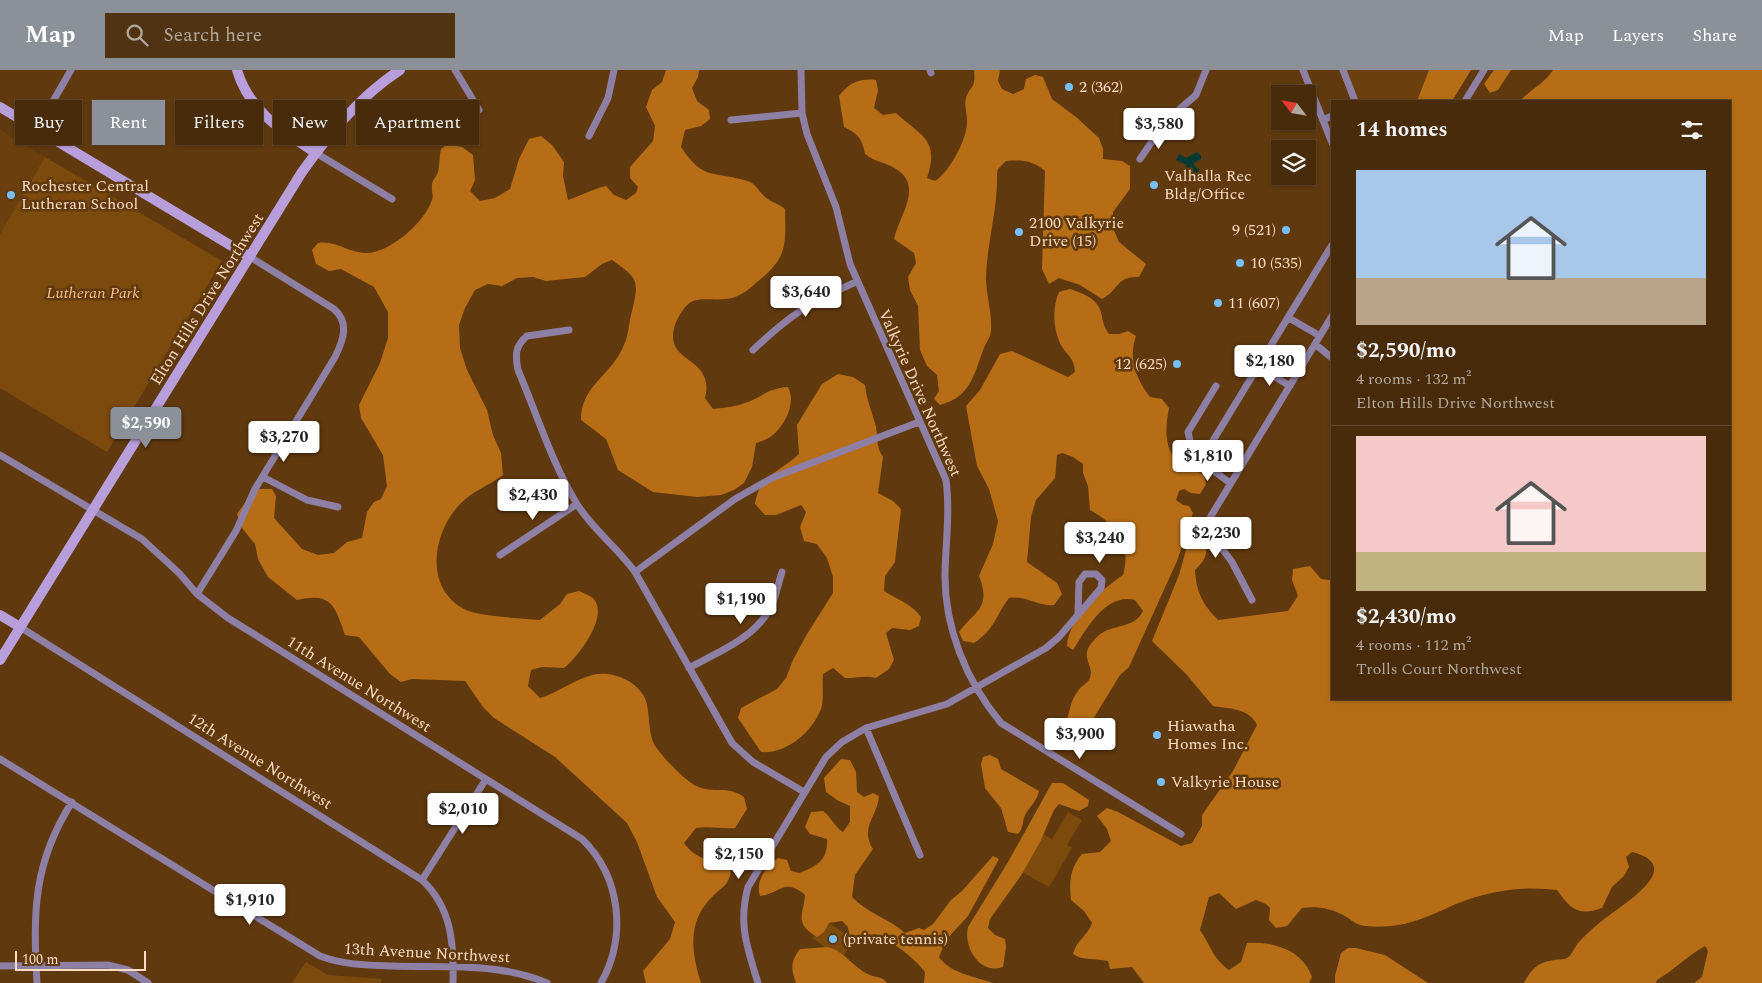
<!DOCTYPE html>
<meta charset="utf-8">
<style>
:root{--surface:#482b0a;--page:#4f3313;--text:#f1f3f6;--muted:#b1a79c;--line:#60472b;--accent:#8c9099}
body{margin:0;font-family:Spectral,serif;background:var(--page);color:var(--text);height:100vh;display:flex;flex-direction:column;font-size:19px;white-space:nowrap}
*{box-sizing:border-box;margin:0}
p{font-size:16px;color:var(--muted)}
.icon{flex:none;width:28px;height:28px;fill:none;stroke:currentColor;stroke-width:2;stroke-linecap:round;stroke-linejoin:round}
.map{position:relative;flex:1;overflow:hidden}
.sheet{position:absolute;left:1331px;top:30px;width:400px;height:600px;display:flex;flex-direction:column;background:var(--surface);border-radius:0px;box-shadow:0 1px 4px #0004,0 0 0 1px var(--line)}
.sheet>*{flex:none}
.top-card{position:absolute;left:15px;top:30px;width:475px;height:45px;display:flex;gap:10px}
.needle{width:32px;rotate:301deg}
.fabs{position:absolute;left:1271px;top:15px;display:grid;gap:10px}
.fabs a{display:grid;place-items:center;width:45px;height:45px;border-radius:0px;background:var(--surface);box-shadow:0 1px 4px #0004,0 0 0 1px var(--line);font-size:25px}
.scale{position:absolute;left:15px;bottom:12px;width:131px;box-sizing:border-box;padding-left:5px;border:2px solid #fadcc2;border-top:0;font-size:14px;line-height:18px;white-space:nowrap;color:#fadcc2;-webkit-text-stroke:4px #60390e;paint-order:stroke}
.price{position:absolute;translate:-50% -42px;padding:0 11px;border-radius:5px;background:#fff;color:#222;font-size:16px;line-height:32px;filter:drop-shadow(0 1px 2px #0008)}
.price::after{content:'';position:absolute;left:50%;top:30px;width:15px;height:11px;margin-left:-8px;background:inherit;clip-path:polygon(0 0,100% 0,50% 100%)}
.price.current{background:var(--accent);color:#fff}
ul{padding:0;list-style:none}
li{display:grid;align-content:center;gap:10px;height:265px;padding:0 25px}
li+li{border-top:1px solid var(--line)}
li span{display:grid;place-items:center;height:155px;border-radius:0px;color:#555}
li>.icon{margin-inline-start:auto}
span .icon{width:90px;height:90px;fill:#fffc;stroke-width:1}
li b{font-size:21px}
h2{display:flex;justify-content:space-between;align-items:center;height:60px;padding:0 25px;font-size:21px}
.chip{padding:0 18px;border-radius:0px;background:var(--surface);box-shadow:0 1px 4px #0004,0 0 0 1px var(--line);font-size:18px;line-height:45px}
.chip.current{background:var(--accent);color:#fff}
header{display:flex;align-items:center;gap:30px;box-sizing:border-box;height:70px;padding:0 25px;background:var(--accent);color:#fff}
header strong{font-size:24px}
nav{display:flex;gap:28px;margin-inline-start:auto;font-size:18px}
.search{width:350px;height:45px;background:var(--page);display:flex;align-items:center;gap:12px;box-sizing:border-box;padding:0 18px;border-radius:0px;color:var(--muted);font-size:19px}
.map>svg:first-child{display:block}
.built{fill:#6b400e}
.green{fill:#7d4a0e}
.forest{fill:#b66d16}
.water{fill:#053933}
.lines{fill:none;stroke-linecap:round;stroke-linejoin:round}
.street{stroke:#8e7fa4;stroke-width:7}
.secondary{stroke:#b89fdb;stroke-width:10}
.poi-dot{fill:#77bff7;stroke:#60390e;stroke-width:2}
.labels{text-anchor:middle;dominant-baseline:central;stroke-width:5;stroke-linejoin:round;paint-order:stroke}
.poi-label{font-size:16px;fill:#fadcc2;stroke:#60390e;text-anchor:start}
.park-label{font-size:16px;font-style:italic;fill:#f7bd88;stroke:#60390e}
.street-label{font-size:16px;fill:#fadcc2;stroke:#60390e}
</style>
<header>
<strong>Map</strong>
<div class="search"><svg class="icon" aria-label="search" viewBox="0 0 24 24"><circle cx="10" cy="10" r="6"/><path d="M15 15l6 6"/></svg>Search here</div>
<nav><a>Map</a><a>Layers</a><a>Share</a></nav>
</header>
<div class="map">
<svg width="1762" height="913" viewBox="0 0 1762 913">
<rect width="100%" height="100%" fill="#60390e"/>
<path class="built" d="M1343,0h101l-19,31h-70z
M0,60l45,27 -45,77z"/>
<path class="green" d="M45,87l177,104 -115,191 -107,-64v-154z
M1068,742l14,8 -15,25 5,3 -23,39 -29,-16 21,-38 11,6z
M825,850l29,20 -13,19 -29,-21z
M306,892l22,13 54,4 -1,4h-89z"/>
<path class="forest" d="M666,0h33l-1,7 -6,11 5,13 12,9 1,9 -9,7 -16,4 -4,17c22,33 30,24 63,33 13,3 13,10 21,17 6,5 14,7 20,12 1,38 2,49 -28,73 -6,6 -14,12 -22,15 -14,5 -29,0 -42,4 -8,3 -15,16 -18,24 -11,35 27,31 31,58 1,4 0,11 -1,15l8,11c12,-1 24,-3 35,-7 16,-7 22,-14 40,-15 8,15 -2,36 -14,47 -5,5 -12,7 -18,9l-4,24 -8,16 -10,7 -13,5 -24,2 -44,-5 -35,-22 -12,-31 -25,-19c0,-31 23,-41 38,-65 11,-19 8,-25 13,-44 8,-32 5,-33 -20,-51l-10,4 -17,13 -39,4 -13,-4 -16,1 -15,8 -14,-2 -13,6 -10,18 -6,17 1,23 7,22 20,40 6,25 8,18 2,22c-13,10 -30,16 -42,28 -28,28 -38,84 3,106 16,8 57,9 76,11l20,-16 7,-10 12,-3c4,2 10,4 14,7 17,18 -15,59 -29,70l-22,-1 -11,3 -3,16 12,12c18,-5 33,-18 52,-23 20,-5 47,6 54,26 4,13 2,28 7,41 4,9 24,30 33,37 23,20 37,3 58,18l3,12 -12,19c-13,1 -25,-2 -39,0l-12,15c11,15 22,17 40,19l7,10c-4,15 -7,13 -18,24 -26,25 -22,55 -12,87h-55l-3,-12 27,-32 5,-17 -18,-25 -20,-55 -10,-19 -72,-66 -61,-39 -11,-11 -18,-26 -53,-2 -11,3 -11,-8 -31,-37 -14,-2c-10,-30 -14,-43 -48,-35l-29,-23 -10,-18 -3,-15 -13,-16 -5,-14 18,-25h17l4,7 -2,22 28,31 16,6 16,-2 13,-11 15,-4 5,-26 7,-10 7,-3 6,-13 -4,-31 -22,-37 -2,-13 21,-42 8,-25v-26l-14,-25 -33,-18 -12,2 -13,-7 -4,-14 6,-7c18,-3 30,10 48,10 24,0 58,-30 66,-53 2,-4 -1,-10 0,-15 0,-5 5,-9 6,-13 2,-8 1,-16 3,-23l6,-5 15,3 11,8 2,25 -5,11 10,10 15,-3 15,-9 9,-30 10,-20 12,-3 11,9 12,17 -1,14 5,24c13,-4 24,-11 38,-14l8,9 12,5 10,-7 2,-6 -8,-9v-11l23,-26 2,-15 -9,-19 6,-17 10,-8z
M974,0h26l-2,11 4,8 11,5 11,-5 2,-10 9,-4 8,2 9,22 24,18 23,21 4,11v10l19,2 8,5v23l-17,23 -1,14 7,16 27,22 -7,13c-23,-1 -19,12 -37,22l-22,-14 -21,-7 -10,6 -7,-15 3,-98c-13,-11 -23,-11 -39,-10l-8,8 -1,5c1,35 -10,68 -11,103 0,18 6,35 5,53 0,7 -5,12 -7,18 -10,26 -13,49 -44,57l-6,-6 5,-8 -2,-16 -10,-9 -7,-16 -2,-44 -8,-16 -2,-13 8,-14 -2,-10 -20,-14c5,-23 30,-53 2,-70 -10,-7 -20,-6 -31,-15 -3,-16 -7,-20 -21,-27l-5,-31c10,-13 20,-18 37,-16l2,10 -4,18 9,7 13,-2c25,23 44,26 31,65l8,3c14,-8 33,-43 32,-60 0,-8 -3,-15 -1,-23 5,-14 10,-9 8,-28z
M1429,0h42l-19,31h-35z
M1494,0h17l-13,20 -8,3 -6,-9z
M1553,0h209v913h-68l8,-6 6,-26 -3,-5c-18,10 -31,24 -48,34l-1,3h-132c8,-15 14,-21 31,-23 3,-1 9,0 12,-2 4,-2 8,-11 11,-15 6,-7 13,-13 20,-19 15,-14 94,-57 34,-72l-6,5 3,10 -5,9 -12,11 -10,21c-24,9 -32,0 -45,-18 -38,-5 -76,2 -112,19 -18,8 -34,15 -54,17 -9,1 -23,1 -31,-1 -6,-2 -11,-7 -17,-10 -13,-7 -26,-9 -41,-7l-15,18 -11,2 -7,-8 1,-12 -4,-4 -10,-4 -20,9 -17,-16 -10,4 -9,33c11,16 13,29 29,40l12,-8 6,-19c26,-2 56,7 65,34l-3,6h-165l-12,-16 -22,2 -2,-8c-12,-3 -25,0 -35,-7 3,-14 15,-18 19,-31l-8,-12 -13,-11c-2,-18 -1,-32 11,-46l18,-2 11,-11 -4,-12 -10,-13 10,-8 11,4 63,34 11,-3 10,-17v-11l31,-44 24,-46c-8,-17 -27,-16 -44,-19l-27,-32 -34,-33 27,-66 9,-32 4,-7 13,3c3,16 1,20 -10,31 1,22 8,35 23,50l70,-9 10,-15 -6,-16 1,-11 17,-3 11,13 9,1 2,-2v121h398v-598h-210c11,-12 24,-17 33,-31z
M1070,219c12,4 27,9 31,23 2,9 2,14 8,22h10l9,-3 8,5c-8,23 0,43 14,61l12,2 7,9c-3,15 -6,38 7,51 7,6 20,11 28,16l2,9 -6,10 -9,-1 -7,-4 -5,2 -3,9 7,5 6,1 4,7 -16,48 -48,106 -9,8 -33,54 -18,22 -9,-3c0,-3 -1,-5 -1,-8 0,-4 4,-9 6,-14 5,-12 4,-24 13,-35 2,-4 8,-7 11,-11 8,-17 -15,-22 9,-44 14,-13 36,-6 45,-25l-8,-11c-30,-7 -48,29 -62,50l-6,-4c1,-27 35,-57 56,-71 9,-30 -7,-51 -33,-65l-2,-24 -5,-13v-9l-10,-7 -11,-4 -5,2 -2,23 -19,22 -5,17 -4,45 30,21 5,11 -8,11c-15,2 -28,-10 -45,-7 -14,19 -14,31 -35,45l-11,-2 -4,-9c18,-23 32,-24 20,-56l14,-32 5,-23 -9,-32 -12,-23 -11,-60 14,-16 20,-36 12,-3 56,26 7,-5c-1,-15 -7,-15 -14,-27 -8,-16 -9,-37 -2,-53z
M838,304l15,3 12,8c2,17 7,26 11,42 2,12 0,20 7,30l-5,36 15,8 8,8 -6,53 -10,14 -1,15c14,9 28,13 37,26l-2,9 -9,4 -18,-2 -6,5 8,27 -5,9 -13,9c-11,-3 -20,0 -31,0l-12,-10 -10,6c-1,8 1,28 -2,35 -9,23 -34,45 -60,43l-23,-34 3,-10 36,-19 9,-11 7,-18 14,-26 26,-41v-16l-6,-19 -10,-14 -13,-3 -4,-14 6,-15 -5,-7 -25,10h-11l-10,-11c4,-29 25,-32 44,-50l-2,-29 25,-41z
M990,685l8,4 3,10 38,22c-2,10 -9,15 -14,24 -3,7 -1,12 -7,19l-10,-2 -7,-24 -16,-20 -4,-24 2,-7z
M841,689l9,1 6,12 1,20 7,5 9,-4 6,3c-1,20 -20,32 -6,53l-18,26 -3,22c15,16 36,21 53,36l14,-5 5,2 9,-6 18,-24 11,-9 31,-35 6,3 -31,57 -22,24 -7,17c12,17 35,19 54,26h-69l1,-11c-14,-17 -30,-29 -50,-38l-17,9 -8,-2 -2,-14 -6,-6 -13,2 -5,9 -7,5c-23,-14 -14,-20 -12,-42 -21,-18 -25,-1 -45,1 -5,-15 6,-29 18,-38l9,2 4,11 8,2c19,-7 29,-13 28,-34l-17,-5 -5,-7 6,-15 12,-1c8,6 12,16 20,21l7,-10v-16l-13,-6 -11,-8 -2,-14z
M1052,713h11l26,17 -1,6 -9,5 -20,-7 -5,6 -14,32 -18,32 -32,45 -2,9 7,7 10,4 1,8 -3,20c-23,8 -40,-20 -35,-40l40,-65z
M827,877c17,3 26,21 43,28 7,3 12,1 17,8h-91c-5,-14 -6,-21 4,-34z
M1348,878h8l29,7 43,28h-93v-7l6,-23z"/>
<path class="water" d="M1197,82l4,4v3l-8,5 6,6 -4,8 -6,-3 -3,-10 -10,-5 3,-6 7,4z"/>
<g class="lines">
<path class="street" d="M455,0l24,40
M801,0l1,43 5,21 29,73 14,57 96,216c4,30 0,61 -1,92 -1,55 21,109 56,151l180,111
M930,0l1,3
M1303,0l29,73
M1343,0l12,31
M1465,31l19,-31
M731,50l71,-7
M1323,50l9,-4
M37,59l34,-59
M589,66l19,-38 6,-28
M316,83l76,46
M1140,89l26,-38 30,-26 10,-25
M1289,248l31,18
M569,260l-42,6c-12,10 -12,19 -9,34 18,42 35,96 59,134 16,26 41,44 58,68l97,171 21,19 51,30
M1315,274l17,14
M753,280c37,-35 57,-48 103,-68
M1257,300l8,1 25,15
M1216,316l-28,46 5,23 37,28
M0,385l142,84 37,34 18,21 31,24 354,221c39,38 45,97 19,144
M1200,392l132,-217
M263,407l44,23 31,7
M500,485l77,-51
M635,502l100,-73 37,-21 147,-56
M197,524l39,-63 19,-42 80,-132c8,-16 15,-34 -1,-48l-84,-52
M1252,530l-20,-38 -24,-32v-9l124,-205
M20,557l402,253c30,28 32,64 31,103
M689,598c29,-16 64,-29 81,-59 6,-11 8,-25 12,-37
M866,658l54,127
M0,689l320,197c24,9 46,9 72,10 51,2 107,-4 155,17
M422,810l64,-101
M0,896l108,-1 20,5 20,13
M37,913c-4,-70 -4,-120 35,-181
M758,913c-11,-36 -20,-59 -10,-96l78,-130 16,-15 24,-14 81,-24 99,-56 13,-11 42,-49 1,-8 -6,-6h-11l-6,8 -1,31"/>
<path class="secondary" d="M237,0c12,41 45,61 79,83
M0,37l250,150
M0,545l20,12
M0,590l302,-488c28,-39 58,-76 98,-102"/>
</g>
<g class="poi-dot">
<circle cx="1069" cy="17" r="5"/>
<circle cx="1154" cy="115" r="5"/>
<circle cx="11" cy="125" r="5"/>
<circle cx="1286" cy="160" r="5"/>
<circle cx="1019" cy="162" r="5"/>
<circle cx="1240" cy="193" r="5"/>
<circle cx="1218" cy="233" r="5"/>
<circle cx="1177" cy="294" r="5"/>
<circle cx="1157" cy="665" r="5"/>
<circle cx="1161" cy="712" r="5"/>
<circle cx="833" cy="869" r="5"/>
</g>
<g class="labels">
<g class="poi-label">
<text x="1079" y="17">2 (362)</text>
<text x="1164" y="106">Valhalla Rec<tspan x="1164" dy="18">Bldg/Office</tspan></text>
<text x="21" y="116">Rochester Central<tspan x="21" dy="18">Lutheran School</tspan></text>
<text x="1029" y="153">2100 Valkyrie<tspan x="1029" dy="18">Drive (15)</tspan></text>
<text x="1276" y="160" text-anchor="end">9 (521)</text>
<text x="1250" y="193">10 (535)</text>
<text x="1228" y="233">11 (607)</text>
<text x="1167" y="294" text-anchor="end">12 (625)</text>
<text x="1167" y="656">Hiawatha<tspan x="1167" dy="18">Homes Inc.</tspan></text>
<text x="1171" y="712">Valkyrie House</text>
<text x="843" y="869">(private tennis)</text>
</g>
<g class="park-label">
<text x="93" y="223">Lutheran Park</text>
</g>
<g class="street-label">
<text transform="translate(207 229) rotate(-58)">Elton Hills Drive Northwest</text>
<text transform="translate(920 323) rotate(66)">Valkyrie Drive Northwest</text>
<text transform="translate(359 614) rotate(32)">11th Avenue Northwest</text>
<text transform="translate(260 691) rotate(32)">12th Avenue Northwest</text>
<text transform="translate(427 883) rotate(3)">13th Avenue Northwest</text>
</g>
</g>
</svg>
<div class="fabs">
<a><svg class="needle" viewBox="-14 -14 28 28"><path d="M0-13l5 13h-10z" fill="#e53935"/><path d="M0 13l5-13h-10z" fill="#b1a79c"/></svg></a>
<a><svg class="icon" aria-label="layers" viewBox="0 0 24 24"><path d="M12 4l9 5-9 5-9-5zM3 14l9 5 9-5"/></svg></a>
</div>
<div class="scale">100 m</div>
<b class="price" style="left:1159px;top:80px">$3,580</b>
<b class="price" style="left:806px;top:248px">$3,640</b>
<b class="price" style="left:1270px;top:317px">$2,180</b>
<b class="price current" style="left:146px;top:379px">$2,590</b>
<b class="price" style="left:284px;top:393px">$3,270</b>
<b class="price" style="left:1208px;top:412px">$1,810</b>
<b class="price" style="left:533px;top:451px">$2,430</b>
<b class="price" style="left:1216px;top:489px">$2,230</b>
<b class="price" style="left:1100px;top:494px">$3,240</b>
<b class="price" style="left:741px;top:555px">$1,190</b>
<b class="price" style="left:1080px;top:690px">$3,900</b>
<b class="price" style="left:463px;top:765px">$2,010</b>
<b class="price" style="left:739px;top:810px">$2,150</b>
<b class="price" style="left:250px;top:856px">$1,910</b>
<div class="top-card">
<a class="chip">Buy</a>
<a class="chip current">Rent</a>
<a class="chip">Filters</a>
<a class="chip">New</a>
<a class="chip">Apartment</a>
</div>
<section class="sheet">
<h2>14 homes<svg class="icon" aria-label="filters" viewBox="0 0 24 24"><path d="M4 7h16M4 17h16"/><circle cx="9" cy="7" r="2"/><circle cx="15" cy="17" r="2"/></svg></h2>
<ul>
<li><span style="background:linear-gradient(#a9c7e8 70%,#b9a48a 0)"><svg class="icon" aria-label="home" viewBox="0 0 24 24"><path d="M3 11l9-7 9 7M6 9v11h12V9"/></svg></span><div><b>$2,590/mo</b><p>4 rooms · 132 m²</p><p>Elton Hills Drive Northwest</p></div></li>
<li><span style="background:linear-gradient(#f6c9c9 75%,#c2b280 0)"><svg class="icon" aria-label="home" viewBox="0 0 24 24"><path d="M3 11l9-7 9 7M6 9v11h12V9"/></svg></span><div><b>$2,430/mo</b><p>4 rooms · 112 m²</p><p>Trolls Court Northwest</p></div></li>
</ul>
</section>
</div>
